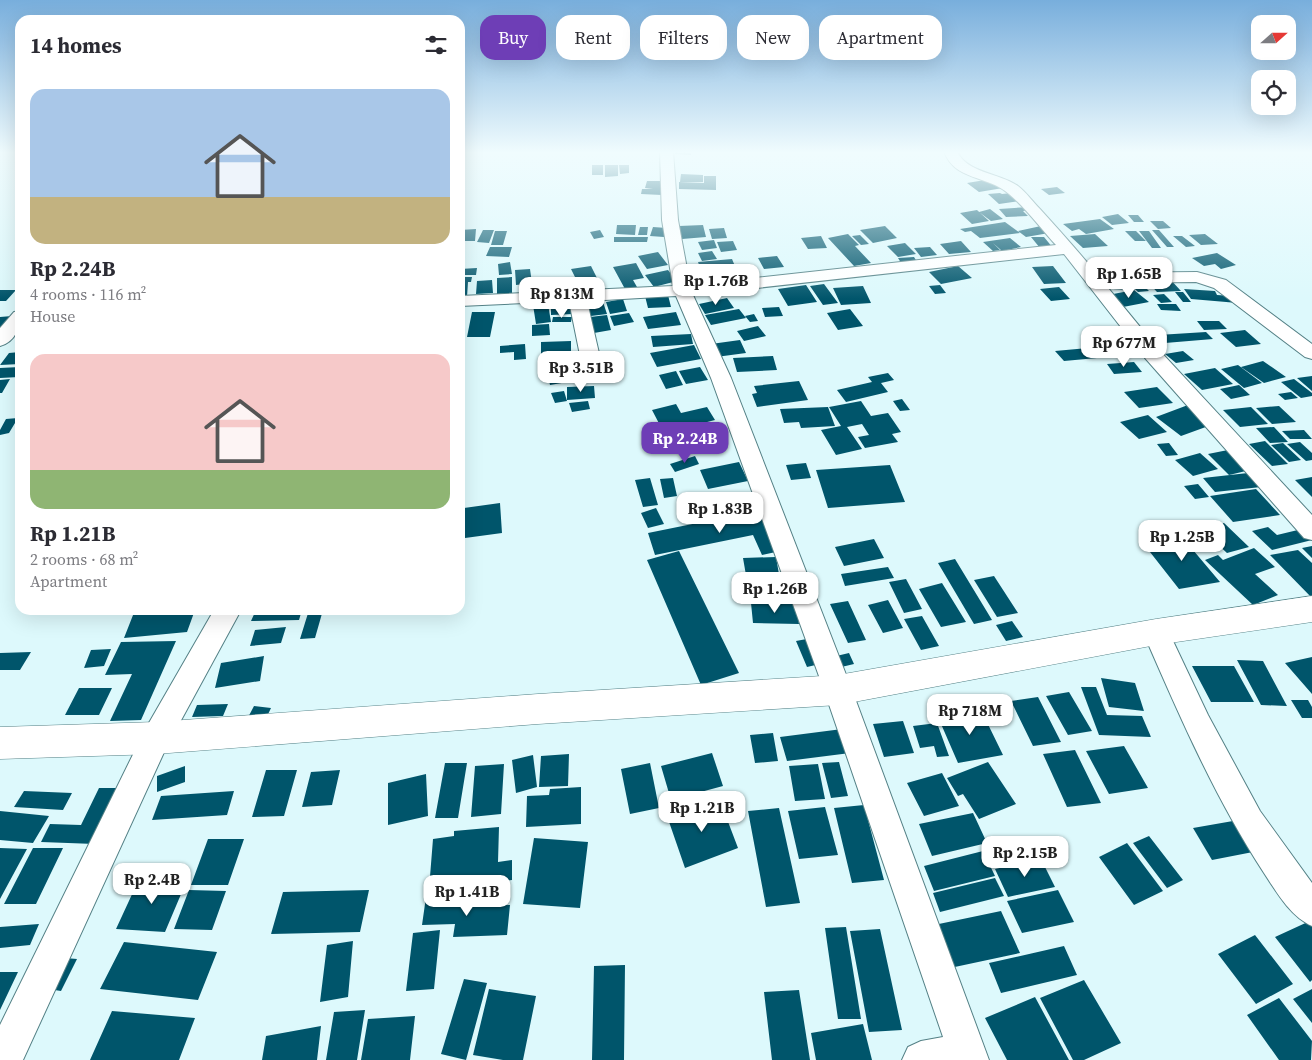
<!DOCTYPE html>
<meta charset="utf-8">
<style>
:root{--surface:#fff;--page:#f7f7f7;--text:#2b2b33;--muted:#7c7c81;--accent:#6e3eb6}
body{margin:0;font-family:"Source Serif 4",serif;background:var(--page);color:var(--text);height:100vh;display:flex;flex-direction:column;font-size:19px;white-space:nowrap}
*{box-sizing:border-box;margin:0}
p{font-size:16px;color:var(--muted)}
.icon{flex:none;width:28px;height:28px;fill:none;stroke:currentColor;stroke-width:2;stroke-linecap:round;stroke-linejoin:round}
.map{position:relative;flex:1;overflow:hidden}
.drawer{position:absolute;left:15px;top:15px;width:450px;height:600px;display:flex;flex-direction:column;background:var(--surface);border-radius:15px;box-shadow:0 5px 20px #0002}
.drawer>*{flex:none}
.banner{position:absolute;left:480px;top:15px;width:475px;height:45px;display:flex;gap:10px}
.needle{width:32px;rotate:69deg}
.fabs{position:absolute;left:1251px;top:15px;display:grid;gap:10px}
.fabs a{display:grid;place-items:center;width:45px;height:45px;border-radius:10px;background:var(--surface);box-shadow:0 5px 20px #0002;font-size:25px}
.price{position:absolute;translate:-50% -42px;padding:0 11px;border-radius:10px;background:#fff;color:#222;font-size:16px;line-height:32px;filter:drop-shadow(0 1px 2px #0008)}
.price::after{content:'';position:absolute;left:50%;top:30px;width:15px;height:11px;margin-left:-8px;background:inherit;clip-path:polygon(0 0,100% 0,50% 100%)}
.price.selected{background:var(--accent);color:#fff}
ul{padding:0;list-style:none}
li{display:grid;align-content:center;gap:10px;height:265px;padding:0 15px}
li span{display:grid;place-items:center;height:155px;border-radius:15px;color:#555}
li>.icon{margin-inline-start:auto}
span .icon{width:90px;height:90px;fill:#fffc;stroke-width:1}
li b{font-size:21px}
h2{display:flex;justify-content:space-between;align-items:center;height:60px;padding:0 15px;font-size:21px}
.pill{padding:0 18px;border-radius:15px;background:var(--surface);box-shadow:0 5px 20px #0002;font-size:18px;line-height:45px}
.pill.selected{background:var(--accent);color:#fff}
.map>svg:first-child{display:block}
.building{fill:#00556b}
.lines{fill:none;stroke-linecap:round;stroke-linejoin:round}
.minor-casing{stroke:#548186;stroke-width:2}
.tertiary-casing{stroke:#548186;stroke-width:1}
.minor{fill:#fff;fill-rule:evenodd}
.tertiary{fill:#fff;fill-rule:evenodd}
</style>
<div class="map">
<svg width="1312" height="1060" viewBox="0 0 1312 1060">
<rect width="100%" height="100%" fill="#ddf9fc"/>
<path class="building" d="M675,151h16v4l-16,-1z
M592,165h11v10h-11z
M605,165h13v11l-13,1z
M619,165h10v8l-9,1z
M681,174l22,1v7h-23z
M704,176h12v14l-37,-1v-7l25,1z
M991,179l12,9 -24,4 -12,-9z
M647,181h15v14l-21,-1 1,-5h11l-8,-1z
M1057,187l8,6 -16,2 -8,-6z
M1000,193l2,1 9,-1 9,8 -21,3 -11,-10z
M1029,207l3,3 -9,1 5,5 -22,1 -7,-8z
M990,209l13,10 -12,2 -12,-9z
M977,210l12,11 -17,3 -12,-11z
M1118,214l11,9 -17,2 -10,-8z
M1128,215h10l6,7h-10z
M1100,219l14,10 -28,5 -7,-5 -7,2 -9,-7z
M1150,221h13l8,7 -13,1z
M1005,222l15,11 -40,5 -9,-7 -6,1 -5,-3z
M617,225h19l-1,10 -19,-1z
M703,225l3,12 -24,2 -3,-13z
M885,226l12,12 -24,5 -13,-13z
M1041,226l8,7 -23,4 -8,-6z
M640,227h8l-1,8h-9z
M653,227l14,1 -3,9 -14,-1z
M724,228l3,10 -15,1 -3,-10z
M476,229l-1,12h-10l-1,4h-4v-15z
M483,230h11l-5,13 -12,-1z
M600,230l4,7 -10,2 -4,-7z
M1152,230h7l15,17h-7z
M495,231h12l-4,14h-12z
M1125,231h11l10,10h-11z
M1139,231h10l12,17h-9z
M848,234l11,11 -4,1 16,17 -17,3 -26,-28z
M1095,234l13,12 -25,2 -13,-12z
M1205,234l13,10 -17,1 -12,-10z
M860,235l9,9 -8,1 -9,-9z
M821,236l6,12 -19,1 -7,-11z
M1173,236h9l13,10 -9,1z
M614,237h34l-1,5h-33z
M1031,237h13l9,11h-13z
M1010,238l11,9 -19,4 -9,-8 7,7 -7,1 -10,-9z
M714,240l3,8 -15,2 -4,-8z
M733,241l4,9 -16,2 -4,-10z
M961,241l10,11 -22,2 -9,-10z
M905,243l11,11 -18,3 -11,-11z
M490,247h22l-3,10 -23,-1z
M930,247l7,8 -16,2 -7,-9z
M712,251l5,8 -15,2 -4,-8z
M658,252l10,13 -21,4 -9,-13z
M1217,253l19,12 -15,4 -6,-5 -11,2 -12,-8z
M777,256l7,11 -20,2 -6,-11z
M914,257l5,8 -16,1 -5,-8z
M1130,257h18l15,18h-18z
M732,259l5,12 -35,2 -4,-11z
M1116,260l13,15 -24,1 -12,-15z
M510,262l2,12 -13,1 -1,-11z
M636,263l8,15 -11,2 4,7 -12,2 -12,-22z
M591,266l7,14 -20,3 -7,-14z
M958,266l14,12 -31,6 -12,-12z
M1053,266l13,17 -22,1 -12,-17z
M477,268l-1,7h-16v-6z
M530,269l2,14 -16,2 -1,-15z
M668,270l9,11 -23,6 -9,-12z
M717,273l8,11 -19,4 -7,-11z
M738,273l6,9 -17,3 -6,-9z
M460,277h12l-1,5h-3l-1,15 -7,1z
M512,277v16l-15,1v-16z
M1169,278l12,13 -24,1 -12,-13z
M1137,279l12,12 -11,1 -12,-12z
M492,280l1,13 -17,1 1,-13z
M1107,280h18l6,10 -18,-1z
M824,284l14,19 -15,2 -13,-19z
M806,285l11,17 -29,4 -10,-17z
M940,285l6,8 -11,1 -6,-8z
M863,286l8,17 -30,2 -8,-17z
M1059,287l11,12 -19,2 -11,-12z
M1184,289l31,2 2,4 16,1 5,7 -47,-4z
M0,290h16l-10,11h-6z
M1134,290l15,12 -26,5 -15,-12z
M1175,292h8l8,10h-8z
M1164,294l8,8 -11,1 -8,-8z
M668,295l3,12 -23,1 -3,-12z
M727,298l7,10 -29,6 -6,-10z
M623,299l4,12 -17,3 -4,-12z
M603,302l4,12 -16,2 -4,-12z
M548,304l3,18 -15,2 -3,-19z
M1157,304h19l5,7 -20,-1z
M572,306l1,8 -22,1v-8z
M779,307l4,9 -18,1 -3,-9z
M739,309l7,9 -35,7 -6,-10z
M850,309l13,17 -25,4 -11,-17z
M472,312h23l-5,25h-23z
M676,312l5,13 -33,4 -5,-12z
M629,313l5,9 -20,4 -4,-10z
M754,314l4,7 -8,1 -5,-6z
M607,315l4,15 -17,3 -4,-16z
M12,316l-7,11h-5v-10z
M553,317h19l-1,5h-19z
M1197,321h22l8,8 -23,1z
M549,324l1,11 -18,1v-11z
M758,326l8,10 -22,5 -7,-10z
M1245,330l16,14 -25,3 -16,-14z
M1206,332l7,7 -48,4 -7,-8z
M691,334l2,10 -40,3 -2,-11z
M740,340l6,13 -30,4 -5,-13z
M571,341v15l-30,1v-15z
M1130,342l11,12 -28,3 -11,-11z
M525,344l1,15 -12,1v-8l-14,1v-7z
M694,345l7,14 -44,8 -7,-14z
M1099,347l9,10 -44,4 -9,-10z
M1183,351l11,9 -18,3 -11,-9z
M20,352v12l-20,1 9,-12z
M773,356l4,14 -40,2 -4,-14z
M1263,361l23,16 -22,6 -23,-16z
M1134,362l8,10 -28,2 -7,-10z
M1238,365l24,18 -18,5 -23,-19z
M20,367l-1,10 -19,1v-10z
M700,367l8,13 -22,4 -7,-13z
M1215,368l18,16 -31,6 -18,-16z
M570,369l2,5 11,-2 2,7 -35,6 -3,-13z
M676,371l7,14 -17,4 -7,-14z
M888,373l6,7 -13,3 7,9 -42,10 -9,-12 35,-8 -4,-5z
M1312,376v15l-15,-13z
M10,379l-8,14h-2v-13z
M1294,379l18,14v3l-11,2 -20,-16z
M799,381l9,19 -51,7 -5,-13 5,-1 -3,-7z
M1239,385l11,10 -19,4 -11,-10z
M594,386l1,12 -28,2v-13z
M1157,387l16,16 -34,5 -15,-16z
M564,391l3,10 -12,2 -4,-10z
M1291,392l7,6 -13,2 -7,-6z
M902,399l8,11 -10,1 -7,-10z
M588,401l2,8 -18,3 -3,-9z
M861,401l10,15 17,-3 13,19 -9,2 6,8 -33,6 -7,-11 11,-2 -7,-11 -15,3 15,22 -26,6 -15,-25 20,-4 -12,-19z
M676,404l5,9 26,-6 8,13 -51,13 -12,-23z
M1188,405l26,19 -33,12 -25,-19z
M1279,406l17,16 -24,2 -16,-16z
M828,407l7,19 -34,2 -2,-6 -15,1 -4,-14z
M1251,407l17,17 -28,3 -17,-17z
M1148,415l19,17 -28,7 -19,-17z
M18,418l-9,15 -9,2v-5l6,-11z
M1274,427l14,15 -18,1 -14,-15z
M703,429l7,18 -19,3 -7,-18z
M1304,430l8,9h-22l-8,-8z
M681,431l8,19 -23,4 -7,-19z
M1265,441l23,23 -16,2 -23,-22z
M1300,442l12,11v7l-6,1 -19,-17z
M1169,443l9,12 -12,1 -9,-12z
M1283,443l18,17 -12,2 -18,-17z
M1228,450l22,20 -21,5 -21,-21z
M1200,453l18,16 -25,7 -18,-16z
M695,456l4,8 -24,8 -5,-8z
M739,462l9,19 -40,8 -8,-19z
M806,463l5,15 -20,2 -5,-15z
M890,465l15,37 -77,6 -12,-38z
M1248,473l13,14 -46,5 -12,-14z
M1312,477v20l-17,-17z
M650,478l8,27 -15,2 -8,-27z
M673,478l4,18 -13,2 -4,-19z
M1198,484l11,13 -14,2 -11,-13z
M1256,489l24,26 -47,7 -23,-26z
M500,503l2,30 -37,5 -1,-30z
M656,508l8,16 -16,4 -7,-15z
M766,509l19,41 -23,5 -9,-20 -98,20 -7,-22z
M1224,523l25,24 -22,6 -25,-23z
M1268,527l9,8 25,-6 10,11 -40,10 -20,-19z
M1177,531l43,51 -41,7 -29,-37 12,-2 -11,-15z
M874,539l10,19 -40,8 -9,-19z
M1312,546v12l-10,-10z
M1254,548l21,19 -20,7 23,21 -25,10 -48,-45 13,-5 5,5z
M1298,550l14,13v35l-42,-43z
M679,551l60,122 -38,12 -54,-125z
M776,557l4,23 -33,1 -4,-23z
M955,559l37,61 -18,4 -36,-61z
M888,567l6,11 -49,8 -4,-12z
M994,576l24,37 -21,4 -23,-37z
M906,579l16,30 -18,4 -15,-31z
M942,583l24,39 -25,5 -22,-38z
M747,584l40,1 2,15 -41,-1z
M888,600l15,28 -20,5 -15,-28z
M848,601l18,39 -18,3 -18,-39z
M751,603l45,1 3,20 -46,-1z
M135,610h60l-8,22 -63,6z
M256,610h46l-3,10 -48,1z
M309,610h14l-8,28 -15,1z
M922,616l17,30 -18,4 -17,-31z
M1012,621l11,16 -17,4 -10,-16z
M286,627l-5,16 -31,3 5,-16z
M812,638l12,25 -17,4 -11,-26z
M176,641l-35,79 -31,1 22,-47 -27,1 16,-33z
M111,649l-7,17 -20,2 7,-18z
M31,652l-11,18h-20v-17z
M849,653l5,11 -21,5 -5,-11z
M264,656l-4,25 -45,7 6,-25z
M1312,657v37l-27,-31z
M1237,660l26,1 24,45 -26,-1z
M1192,666h42l20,36h-43z
M1101,678l34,5 9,28 -35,-4z
M1081,687h15l11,28 35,1 9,21 -52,-2z
M79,688h33l-13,27h-34z
M1069,692l23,39 -24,4 -22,-39z
M1038,697l23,45 -28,4 -22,-45z
M1291,700h17l4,7v11h-10z
M228,704l-5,12 -31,1 5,-12z
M254,706l17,2 -10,21 -18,-2z
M981,710l22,45 -45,8 -20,-46z
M903,721l11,32 -30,4 -11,-33z
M937,723l12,33 -12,1 -3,-11 -14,2 -7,-22z
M850,728l8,24 -71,9 -7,-24z
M773,733l5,28 -23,2 -5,-28z
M1124,746l24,42 -39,6 -23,-43z
M1075,750l26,53 -34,4 -24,-53z
M712,753l11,33 -52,14 -10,-34z
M569,754l-1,32 -29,1 2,-31z
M533,755l4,32 -21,6 -4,-33z
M839,762l9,34 -17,2 -9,-35z
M988,762l28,42 -37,15 -16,-25 -5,2 -11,-18z
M445,763h22l-9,55h-23z
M650,763l9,45 -29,6 -9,-45z
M504,764l-3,50 -30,3 4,-51z
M818,764l7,35 -30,2 -6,-35z
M185,766v16l-28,10v-16z
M266,770h31l-13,46 -32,1z
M340,770l-8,35 -30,2 9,-35z
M942,773l17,33 -35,10 -17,-33z
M426,774l2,42 -40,9v-42z
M581,787v37l-55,3 1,-31 22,-1 1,-6z
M99,788h23l-27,56 -54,-2 9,-18 31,1z
M24,791l48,2 -9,17 -49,-3z
M234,791l-7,24 -75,5 9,-24z
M719,798l19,50 -53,20 -18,-52z
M864,805l20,75 -32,3 -18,-75z
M825,807l13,48 -39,4 -11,-48z
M779,808l21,95 -34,4 -18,-96z
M0,811l49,5 -16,27 -33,-3z
M973,813l14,30 -55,13 -13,-32z
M1233,821l20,31 -41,8 -19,-32z
M499,827l-1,35 14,-2v20l-83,9 4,-50 21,-3v-5z
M1149,836l34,44 -16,8 -34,-45z
M534,838l54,4 -8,66 -57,-4z
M208,839h36l-16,46h-37z
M1127,843l36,48 -29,14 -35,-48z
M0,848l27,1 -27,50z
M33,848h30l-27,56h-32z
M983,851l12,25 -61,15 -10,-25z
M1041,859l14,28 -47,10 -13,-28z
M140,877l47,3 -22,52 -49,-3z
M995,878l9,18 -64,16 -7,-19z
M189,890l37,1 -14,39 -38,-1z
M369,890l-9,42 -89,2 12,-42z
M1058,890l16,32 -52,11 -15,-32z
M460,895l-1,11 51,-1 -3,30 -54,2 2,-13 -33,1 4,-28z
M1001,911l19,42 -70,15 -16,-43z
M1312,920v60l-2,2 -35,-45z
M39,924l-9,21 -30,3v-21z
M846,927l15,92h-23l-13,-91z
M880,929l22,101 -33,2 -19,-101z
M440,930l-6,59 -28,2 7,-58z
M1255,935l38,49 -37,20 -38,-50z
M353,941l-5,56 -28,5 7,-57z
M124,942l93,10 -19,48 -98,-11z
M1064,946l13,29 -76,18 -12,-30z
M65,958l12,1 -16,32 -13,-2z
M625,965l-1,95h-32l2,-94z
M0,972h18l-18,38z
M464,979l23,4 -21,77 -25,-6z
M1084,980l37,63 -37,17h-11l-33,-62z
M489,989l47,7 -13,64h-20l-30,-5z
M1312,989v34l-19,-24z
M799,990l11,70h-38l-8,-68z
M1035,997l34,63h-62l-22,-42z
M1279,998l33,43 -1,19h-32l-32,-45z
M365,1010l-8,50h-31l8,-48z
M112,1011l83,7 -16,42h-89z
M415,1016l-5,44h-49l7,-41z
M863,1024l9,36h-56l-5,-27z
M321,1026l-4,34h-55l4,-24z"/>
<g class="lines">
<g class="minor-casing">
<path id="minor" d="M660,151h13l5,69 12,65 366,-40c-15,-16 -30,-37 -47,-51 -21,-19 -55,-13 -65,-43h13c9,22 43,22 61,35 8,6 15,16 22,23 19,21 38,42 56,64l101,-1 29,8 86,64v15l-7,-2 -91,-69 -18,-6 -92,1 55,67 153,165v25l-8,-2 -159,-180 -81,-104 -371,41 38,83 121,312 137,370h-87l6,-13 13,-6 22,-4 -119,-347 -113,-312 -35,-82 -89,5 17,74 -3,4 -7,2 -7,-2 -3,-4 -15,-74 -109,5v-10l213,-10 -11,-66z
M20,311c0,15 -3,30 -20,35v-18l14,-16z
M214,610h27l-75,138 -143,312h-23v-35l146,-297z
M1156,621l9,3 43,91 52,96 52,72v43c-21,-9 -35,-33 -48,-53 -49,-75 -85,-158 -121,-241l4,-8z"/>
</g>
<g class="tertiary-casing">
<path id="tertiary" d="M1312,596v26l-156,23 -318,60 -300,19 -382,30 -156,5v-32l156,-5 382,-28 300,-19 318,-56z"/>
</g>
<use href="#minor" class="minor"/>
<use href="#tertiary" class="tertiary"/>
</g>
<linearGradient id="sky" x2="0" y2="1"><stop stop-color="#78aedc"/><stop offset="0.51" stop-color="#f0fcfe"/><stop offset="1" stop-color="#f0fcfe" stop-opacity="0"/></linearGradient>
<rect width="1312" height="299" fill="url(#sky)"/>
</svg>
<div class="fabs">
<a><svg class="needle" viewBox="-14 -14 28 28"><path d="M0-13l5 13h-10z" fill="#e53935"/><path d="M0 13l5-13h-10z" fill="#7c7c81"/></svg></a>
<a><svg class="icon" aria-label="locate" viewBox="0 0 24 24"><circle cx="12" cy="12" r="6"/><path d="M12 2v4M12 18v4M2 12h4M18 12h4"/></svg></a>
</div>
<b class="price" style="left:1129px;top:299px">Rp 1.65B</b>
<b class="price" style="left:716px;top:306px">Rp 1.76B</b>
<b class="price" style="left:562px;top:319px">Rp 813M</b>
<b class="price" style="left:1124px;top:368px">Rp 677M</b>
<b class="price" style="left:581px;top:393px">Rp 3.51B</b>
<b class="price selected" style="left:685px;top:464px">Rp 2.24B</b>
<b class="price" style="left:720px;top:534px">Rp 1.83B</b>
<b class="price" style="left:1182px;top:562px">Rp 1.25B</b>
<b class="price" style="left:775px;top:614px">Rp 1.26B</b>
<b class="price" style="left:970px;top:736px">Rp 718M</b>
<b class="price" style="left:702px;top:833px">Rp 1.21B</b>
<b class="price" style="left:1025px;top:878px">Rp 2.15B</b>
<b class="price" style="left:152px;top:905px">Rp 2.4B</b>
<b class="price" style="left:467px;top:917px">Rp 1.41B</b>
<div class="banner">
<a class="pill selected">Buy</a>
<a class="pill">Rent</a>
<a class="pill">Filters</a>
<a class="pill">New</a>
<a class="pill">Apartment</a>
</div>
<section class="drawer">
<h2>14 homes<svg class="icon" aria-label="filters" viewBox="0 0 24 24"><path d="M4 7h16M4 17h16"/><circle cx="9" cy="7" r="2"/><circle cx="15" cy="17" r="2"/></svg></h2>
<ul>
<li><span style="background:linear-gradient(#a9c7e8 70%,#c2b280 0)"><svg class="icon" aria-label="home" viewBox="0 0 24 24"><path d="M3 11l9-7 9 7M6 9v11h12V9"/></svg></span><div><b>Rp 2.24B</b><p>4 rooms · 116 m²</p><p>House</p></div></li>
<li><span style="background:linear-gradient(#f6c9c9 75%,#8fb573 0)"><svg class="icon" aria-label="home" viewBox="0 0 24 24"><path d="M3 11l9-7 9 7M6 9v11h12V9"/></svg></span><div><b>Rp 1.21B</b><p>2 rooms · 68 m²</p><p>Apartment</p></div></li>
</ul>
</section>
</div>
